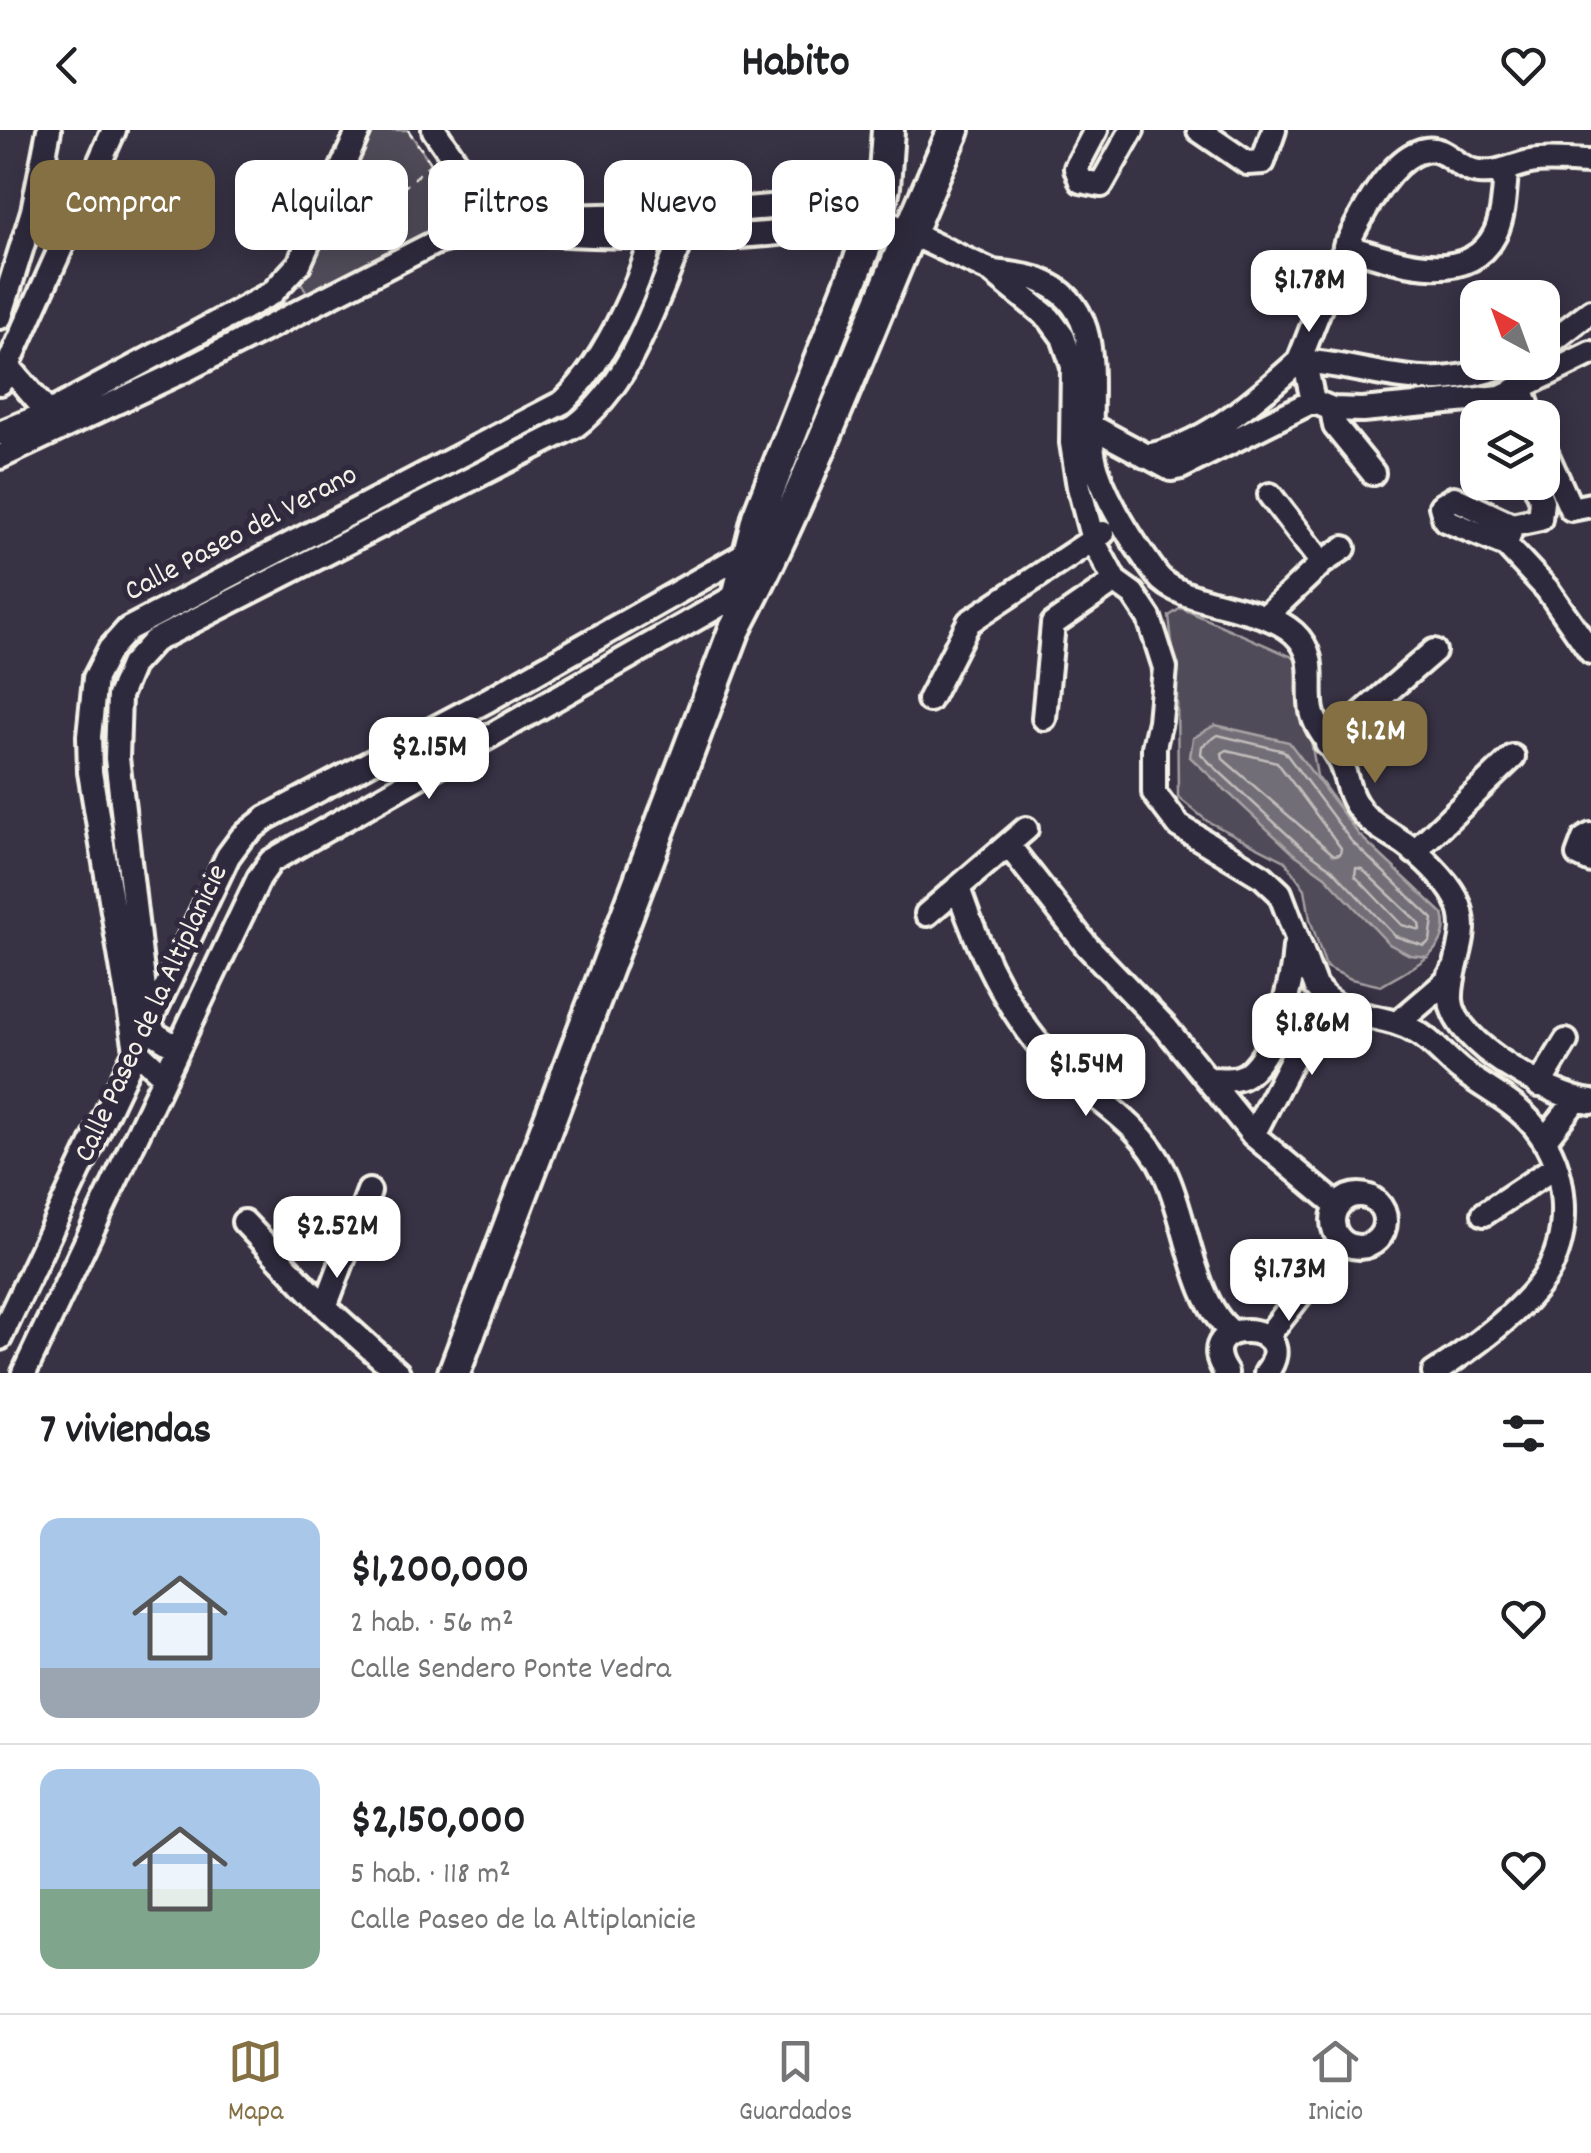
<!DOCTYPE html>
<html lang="es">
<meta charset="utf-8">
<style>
:root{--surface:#fff;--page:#f2f2f2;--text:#202124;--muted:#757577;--line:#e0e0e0;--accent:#847042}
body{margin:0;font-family:Dekko,sans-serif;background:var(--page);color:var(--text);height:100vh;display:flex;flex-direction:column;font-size:38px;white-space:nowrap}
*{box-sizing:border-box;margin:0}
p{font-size:32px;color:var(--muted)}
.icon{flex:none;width:55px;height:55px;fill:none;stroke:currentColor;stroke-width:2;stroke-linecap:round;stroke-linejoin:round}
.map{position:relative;height:1243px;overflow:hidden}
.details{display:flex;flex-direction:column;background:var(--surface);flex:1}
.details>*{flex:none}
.top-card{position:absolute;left:30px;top:30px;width:1000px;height:90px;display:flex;gap:20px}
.needle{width:65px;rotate:319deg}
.tools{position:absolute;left:1460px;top:150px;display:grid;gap:20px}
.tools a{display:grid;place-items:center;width:100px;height:100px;border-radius:20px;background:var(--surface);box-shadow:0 5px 25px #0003;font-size:50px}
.price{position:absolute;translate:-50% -85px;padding:0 22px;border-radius:20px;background:#fff;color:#222;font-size:32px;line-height:65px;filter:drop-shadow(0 2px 5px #0008)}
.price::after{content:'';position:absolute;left:50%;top:60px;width:30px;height:22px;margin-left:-15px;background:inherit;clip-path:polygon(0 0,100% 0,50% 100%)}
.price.active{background:var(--accent);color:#fff}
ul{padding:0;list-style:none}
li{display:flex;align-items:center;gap:30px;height:250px;padding:0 40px}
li+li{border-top:2px solid var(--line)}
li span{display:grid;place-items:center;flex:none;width:280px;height:200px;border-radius:20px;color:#555}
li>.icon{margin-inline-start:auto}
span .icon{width:120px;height:120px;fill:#fffc;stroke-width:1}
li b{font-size:42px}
h2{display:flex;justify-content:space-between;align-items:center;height:120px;padding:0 40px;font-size:42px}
.pill{padding:0 35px;border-radius:20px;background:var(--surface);box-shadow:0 5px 25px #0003;font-size:35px;line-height:90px}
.pill.active{background:var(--accent);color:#fff}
header{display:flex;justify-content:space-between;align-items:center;height:130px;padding:0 40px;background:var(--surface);font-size:45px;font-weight:800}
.dock{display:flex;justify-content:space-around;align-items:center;height:140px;border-top:2px solid var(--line);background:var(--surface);font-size:28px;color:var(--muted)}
.dock a{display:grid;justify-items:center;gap:5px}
.dock .active{color:var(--accent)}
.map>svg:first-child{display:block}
.green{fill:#504b59;stroke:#a29ea0;stroke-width:2.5}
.water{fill:#726e77;stroke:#a6a2a4;stroke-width:2.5}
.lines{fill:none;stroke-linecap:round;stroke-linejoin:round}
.shore{stroke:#c0bdbb;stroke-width:2.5}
.minor-casing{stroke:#f4f1e8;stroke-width:30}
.major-casing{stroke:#f4f1e8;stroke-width:38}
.path{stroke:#f4f1e8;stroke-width:2.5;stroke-dasharray:8 8;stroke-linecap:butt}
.minor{stroke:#2f2a3d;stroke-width:22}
.major{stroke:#2f2a3d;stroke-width:30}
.labels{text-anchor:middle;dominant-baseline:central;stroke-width:10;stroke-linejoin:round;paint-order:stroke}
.street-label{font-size:30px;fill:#f4f1e8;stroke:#2f2a3d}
</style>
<header><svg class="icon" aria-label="back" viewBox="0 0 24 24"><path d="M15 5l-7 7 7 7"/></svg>Habito<svg class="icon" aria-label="heart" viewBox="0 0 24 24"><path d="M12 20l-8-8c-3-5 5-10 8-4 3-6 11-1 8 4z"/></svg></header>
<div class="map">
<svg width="1591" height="1243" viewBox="0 0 1591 1243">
<rect width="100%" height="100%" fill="#373244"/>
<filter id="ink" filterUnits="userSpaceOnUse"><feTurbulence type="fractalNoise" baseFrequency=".01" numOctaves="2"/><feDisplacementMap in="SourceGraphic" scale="20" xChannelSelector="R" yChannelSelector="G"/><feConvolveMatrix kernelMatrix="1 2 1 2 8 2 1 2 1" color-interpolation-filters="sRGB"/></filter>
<g filter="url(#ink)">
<path class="green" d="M367,0h41l58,85 -159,78 -7,-12z
M1181,478l116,51 20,117 42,59 84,79c11,38 -35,55 -62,72l-30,-7 -25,-12 -16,-48 -5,-30 -20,-28 -78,-40 -29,-24 -1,-109 -8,-72z"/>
<path class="water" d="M1215,595l74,17 70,93 84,79c5,18 -2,30 -15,43l-18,-2 -21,-11 -64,-68 -32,-23 -103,-96 3,-19z"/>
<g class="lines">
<path class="shore" d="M1218,605l66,16 68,91 81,77 -3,22 -6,5 -29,-10 -63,-67 -33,-24 -88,-81 -10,-10 1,-8z
M1227,620l50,12 64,86 -1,6 -6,1 -111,-96 -1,-6z
M1356,738l6,1 57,54 1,7 -18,-5 -47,-49z"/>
<g class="minor-casing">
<path id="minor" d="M434,0l52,75 29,13 172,-4 154,-13 150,70 58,47 14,19 10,29 -1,77 7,44 14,53 22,41 18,13 16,24 16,50 -5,53 -6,26v46l25,33 84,51 17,16 35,93c29,37 65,25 101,46 18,10 30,27 46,39 25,19 53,31 73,56 33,41 38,107 9,151 -23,34 -76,73 -110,95
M1096,0l-20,38 5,13 20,4 31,-55
M1199,0l48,33 16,-1 11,-32
M522,102c117,5 241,14 355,-16
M1345,116c44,13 122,44 150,-12 9,-19 9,-41 11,-62
M994,142c15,2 31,3 45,8 80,31 38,129 58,190 12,36 38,75 60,105 23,31 104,28 137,58 25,23 13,49 18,78 4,20 21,34 29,53 5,11 6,24 12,35 11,22 31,31 51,44 17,12 42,36 52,55 19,37 -7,66 -5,102 2,43 101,97 140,102
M0,187l33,-106 16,-81
M1542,219l49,-38
M8,236l40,47
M0,253l114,-253
M1522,260l10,28
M1313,271l-6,-28 -8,-12c20,-48 70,-201 126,-211 22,-4 32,20 54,22 21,2 32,-6 51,-10 18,-4 42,0 61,0
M1332,279l30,1 139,-13 90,-44
M1080,290l91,49 10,-2 132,-66 19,8 3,17 38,47
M0,303l48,-20 224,-120 27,-29 60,-134
M1542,314l29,65 20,-4
M1145,326c58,-8 112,-58 154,-95 42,2 82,16 124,18 29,2 65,-7 92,-17
M0,327l191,-90 243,-124 27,-8 36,-5
M1534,352l8,19 -2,18 -28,6 -6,20 41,44 44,63
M1270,365l52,68
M1506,415l-61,-25 -4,-14 13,-8 58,27
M1267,485l55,-52 22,-15
M929,570l40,-78 134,-89
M1044,588l9,-94 62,-43
M1327,614l107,-93
M1591,705l-7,4 -6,16 13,6
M1009,716l78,100 79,82 87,107 85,71
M1414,722l99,-95
M958,758c22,66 58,143 112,188 37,31 74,52 95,97 22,45 28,130 67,159
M927,784l99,-85
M1399,892l47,-40 7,-12
M178,918l-21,-13 -9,-11 -31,-266 2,-62 13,-31 22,-24 421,-215c58,-44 79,-124 108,-189l4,-23
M164,946l-28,-26 -46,-278 -1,-36 6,-58 15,-29 18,-20 435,-227c43,-40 84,-130 94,-188
M1210,949c13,0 28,3 38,-6 28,-22 45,-92 47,-126
M1539,955l27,-44
M1253,1005l71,-137
M1544,1011l32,-41
M1333 1091a26 26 0 1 1 52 0a26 26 0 1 1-52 0Z
M1484,1084l72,-48
M244,1092l81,85 73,66
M325,1177l44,-116
M1267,1207l75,-95
M0,1208l228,-482 14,-19 24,-19 222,-118 269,-153
M24,1243l235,-495 12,-17 475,-271
M1226,1243c-39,-58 81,-54 40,0"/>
</g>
<g class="major-casing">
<path id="major" d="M736,475l22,-88 119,-301 7,-29 4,-57
M454,1243l280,-742c85,-161 145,-335 220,-501"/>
</g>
<path class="path" d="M408,0l58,84
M354,56l46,49
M356,58l22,23 52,-47"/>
<use href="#minor" class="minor"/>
<use href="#major" class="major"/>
</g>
</g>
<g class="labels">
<g class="street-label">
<text transform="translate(242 405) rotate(-28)">Calle Paseo del Verano</text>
<text transform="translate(153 884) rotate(-65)">Calle Paseo de la Altiplanicie</text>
</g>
</g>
</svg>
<div class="tools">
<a><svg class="needle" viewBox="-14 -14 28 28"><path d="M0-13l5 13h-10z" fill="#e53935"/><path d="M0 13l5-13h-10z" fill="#757577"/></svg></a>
<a><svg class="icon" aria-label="layers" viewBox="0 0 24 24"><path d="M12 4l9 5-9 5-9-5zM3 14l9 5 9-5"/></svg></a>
</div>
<b class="price" style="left:1309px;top:205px">$1.78M</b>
<b class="price active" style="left:1375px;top:656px">$1.2M</b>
<b class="price" style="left:429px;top:672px">$2.15M</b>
<b class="price" style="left:1312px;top:948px">$1.86M</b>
<b class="price" style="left:1086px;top:989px">$1.54M</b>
<b class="price" style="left:337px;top:1151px">$2.52M</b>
<b class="price" style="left:1289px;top:1194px">$1.73M</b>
<div class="top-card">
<a class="pill active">Comprar</a>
<a class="pill">Alquilar</a>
<a class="pill">Filtros</a>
<a class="pill">Nuevo</a>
<a class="pill">Piso</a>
</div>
</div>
<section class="details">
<h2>7 viviendas<svg class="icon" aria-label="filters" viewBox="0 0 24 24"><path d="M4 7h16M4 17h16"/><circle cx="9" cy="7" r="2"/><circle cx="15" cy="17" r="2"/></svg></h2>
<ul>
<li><span style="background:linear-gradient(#a9c7e8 75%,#9aa5b1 0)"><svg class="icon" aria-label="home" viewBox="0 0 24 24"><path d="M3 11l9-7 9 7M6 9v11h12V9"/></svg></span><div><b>$1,200,000</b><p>2 hab. · 56 m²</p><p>Calle Sendero Ponte Vedra</p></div><svg class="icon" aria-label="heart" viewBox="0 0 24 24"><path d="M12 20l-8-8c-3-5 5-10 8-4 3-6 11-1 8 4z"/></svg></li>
<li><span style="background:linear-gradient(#a9c7e8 60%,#7fa58c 0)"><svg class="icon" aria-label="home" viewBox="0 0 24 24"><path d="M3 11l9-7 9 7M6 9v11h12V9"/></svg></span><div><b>$2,150,000</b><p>5 hab. · 118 m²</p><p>Calle Paseo de la Altiplanicie</p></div><svg class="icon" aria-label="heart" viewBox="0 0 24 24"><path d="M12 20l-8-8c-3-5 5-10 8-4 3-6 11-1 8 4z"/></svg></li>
</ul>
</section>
<nav class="dock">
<a class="active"><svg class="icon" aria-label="map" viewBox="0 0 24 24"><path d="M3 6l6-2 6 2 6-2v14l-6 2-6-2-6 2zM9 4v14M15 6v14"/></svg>Mapa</a>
<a><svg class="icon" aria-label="saved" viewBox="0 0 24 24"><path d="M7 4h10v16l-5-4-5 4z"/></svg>Guardados</a>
<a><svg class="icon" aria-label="home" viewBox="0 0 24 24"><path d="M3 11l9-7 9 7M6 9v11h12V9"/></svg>Inicio</a>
</nav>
